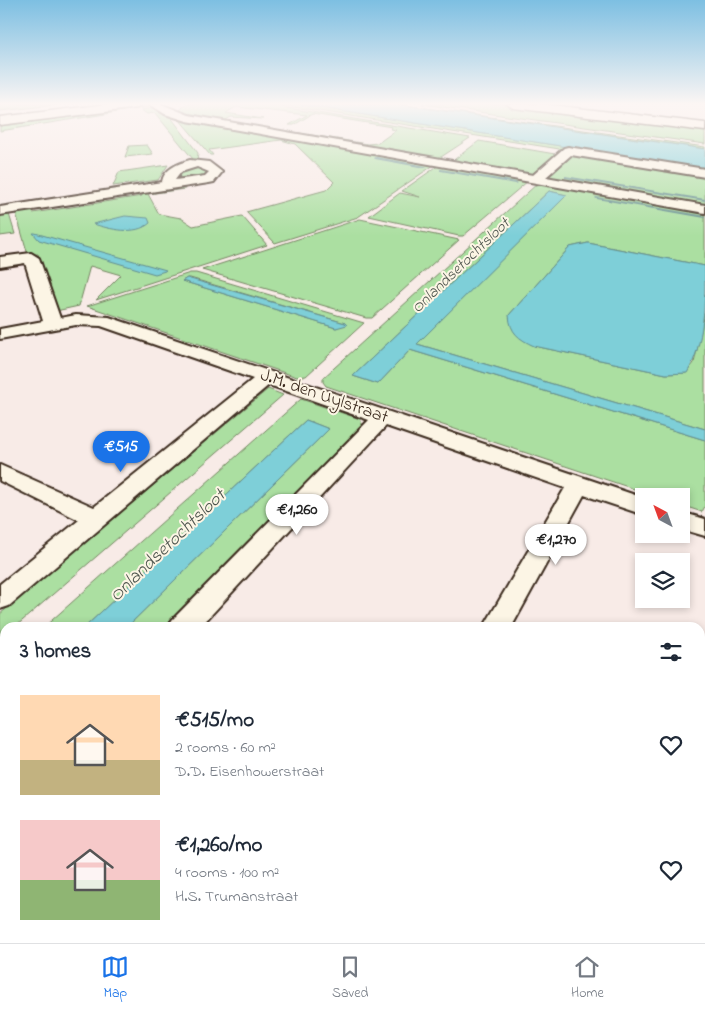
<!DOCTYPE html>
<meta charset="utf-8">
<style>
:root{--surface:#fff;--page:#f6f6f7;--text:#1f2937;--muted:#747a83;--line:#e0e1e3;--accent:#1a73e8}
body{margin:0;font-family:"Indie Flower",sans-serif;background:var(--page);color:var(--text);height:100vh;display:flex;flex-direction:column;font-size:19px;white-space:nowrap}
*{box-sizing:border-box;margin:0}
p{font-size:16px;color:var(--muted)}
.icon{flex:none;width:28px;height:28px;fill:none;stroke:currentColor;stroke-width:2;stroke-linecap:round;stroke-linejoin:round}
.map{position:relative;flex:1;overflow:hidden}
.panel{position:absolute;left:0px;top:622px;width:705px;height:321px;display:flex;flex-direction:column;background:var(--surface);border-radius:15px 15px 0 0;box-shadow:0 2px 8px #0003}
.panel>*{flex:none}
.needle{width:32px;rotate:319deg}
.fabs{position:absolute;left:635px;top:488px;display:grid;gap:10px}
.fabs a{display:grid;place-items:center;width:55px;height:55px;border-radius:0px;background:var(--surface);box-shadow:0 2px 8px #0003;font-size:25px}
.price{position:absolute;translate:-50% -42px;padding:0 11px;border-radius:18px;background:#fff;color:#222;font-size:16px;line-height:32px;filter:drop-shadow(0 1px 2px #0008)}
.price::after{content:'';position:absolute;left:50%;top:30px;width:15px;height:11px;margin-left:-8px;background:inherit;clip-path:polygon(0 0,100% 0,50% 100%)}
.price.selected{background:var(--accent);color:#fff}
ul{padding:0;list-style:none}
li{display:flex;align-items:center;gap:15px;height:125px;padding:0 20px}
li span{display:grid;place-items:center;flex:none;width:140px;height:100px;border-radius:0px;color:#555}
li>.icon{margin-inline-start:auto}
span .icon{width:60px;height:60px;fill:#fffc;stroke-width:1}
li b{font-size:21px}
h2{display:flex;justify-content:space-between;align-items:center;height:60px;padding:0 20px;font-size:21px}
.menu{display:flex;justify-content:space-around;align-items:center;height:70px;border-top:1px solid var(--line);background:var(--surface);font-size:14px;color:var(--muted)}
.menu a{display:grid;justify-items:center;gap:2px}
.menu .selected{color:var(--accent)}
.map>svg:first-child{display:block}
.green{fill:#abdfa1;stroke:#738460;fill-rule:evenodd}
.water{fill:#7ecfd8;stroke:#638d8e}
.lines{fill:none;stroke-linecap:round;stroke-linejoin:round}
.stream{fill:#638d8e;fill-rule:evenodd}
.street-casing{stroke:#3b2a1e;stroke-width:4}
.secondary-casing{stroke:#3b2a1e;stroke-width:3}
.highway-casing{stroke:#3b2a1e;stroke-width:3}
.street{fill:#fcf5e5;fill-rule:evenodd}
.secondary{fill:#fcf5e5;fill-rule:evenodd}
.highway{fill:#fcf5e5;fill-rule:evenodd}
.labels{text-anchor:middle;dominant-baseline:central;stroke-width:4;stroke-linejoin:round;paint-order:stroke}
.far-water-label{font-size:16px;font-style:italic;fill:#4c534c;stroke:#fcf5e5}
.street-label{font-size:18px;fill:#3b2a1e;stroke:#fcf5e5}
.water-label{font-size:19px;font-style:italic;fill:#4c534c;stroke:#fcf5e5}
</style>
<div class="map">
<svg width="705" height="943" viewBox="0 0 705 943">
<rect width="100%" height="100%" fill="#f8ebe7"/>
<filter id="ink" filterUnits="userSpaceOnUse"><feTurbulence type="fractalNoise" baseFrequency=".02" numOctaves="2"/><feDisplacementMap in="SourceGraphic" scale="10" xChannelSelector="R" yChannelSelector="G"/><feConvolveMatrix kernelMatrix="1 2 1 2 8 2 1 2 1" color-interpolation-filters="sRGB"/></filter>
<g filter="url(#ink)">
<path class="green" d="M0,104h64l-64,7z
M186,104h77l207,34 -32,21 -154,-26 4,-2 79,13 11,-1 18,-13 -5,-1 1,-2 -80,-13 -18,11h-5l18,-10 -71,-8 -10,6 37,6 -32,-2 -7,4 -45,-10z
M275,104h21l372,59 37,6v3z
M397,104l308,43v2z
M422,104h80l203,26v14z
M145,107h4l-149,24v-5z
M154,108l16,8 28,37 -1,8 -11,2 -2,-2 9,-2 -38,-46 -8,1 -6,-4z
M178,118l256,47 -76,52 -83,26 -29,-31 80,-22 8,-8 -39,-38 -14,-4 -72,10 4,5h-3z
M479,141l76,13 -21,21 -83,-13z
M147,145l6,9 -28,3 4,-11z
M573,155l132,20v31l-157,-28z
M168,165l-10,15 -45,6 6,-14z
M439,165l89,16 -65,55h-4l-90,-20 31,-23 20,4 -18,-6z
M188,168h12l8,4v2l-7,4h-25l8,-9z
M538,183l167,28v55l-117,-23 -18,4 -61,68 25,31 132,28 20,-1 8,-10 11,-50v116l-288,-85 149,-149 -17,-4 -196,185 25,8 32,-34 295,90v66l-3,6 -21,-7v-9h-26l-329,-110 -3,-4v-4z
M183,186l2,3 -37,5 11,20 22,4 12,8 49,-10 25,29 -171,55 25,-25 -31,-9 -11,40 -23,5 -18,-57 -10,1 -12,-42 15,-2 2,2 109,-17 -1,-4z
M9,214l6,20 -15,2v-21z
M360,219l99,21 -87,78h-6l-164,-48z
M190,273h6l168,50 -58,53 -9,1 -210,-71zM187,278h3l155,45 -9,5 -154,-47z
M268,389l15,6 -268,232 -10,1v8l-5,4v-26z
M301,399l59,20 3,7 -2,6 -190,195h-44l202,-198 -23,-9 -221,207 -42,1z
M5,747v51l-5,5v-52z"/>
<path class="water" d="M296,104h101l308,45v20z
M549,191l18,4 -150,149 288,85v11l-295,-90 -32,34 -25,-8z
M125,216l23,2 2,5c-15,13 -40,6 -57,1z
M35,233l131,37 -1,1 -10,3 -116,-34 -6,-7z
M588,243l117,23c0,34 0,78 -18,107l-21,1 -132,-28c-15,-7 -24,-13 -25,-31l61,-68z
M187,278l158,45 2,2 -11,3 -154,-47z
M306,420l23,9 -202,198h-42z
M5,702v45l-5,4v-44z"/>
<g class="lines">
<path class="stream" d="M376,157l49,9 2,1 -2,1 -50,-9 -1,-1z
M440,169l76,13 2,1 -2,1 -75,-13h-1z
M565,176l140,23v2l-139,-23h-1z
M596,197l109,19v2l-108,-19 -2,-1z"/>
<g class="street-casing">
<path id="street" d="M149,104h12l28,11 344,60 31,-27 4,-1 137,22v8l-134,-22 -25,22 159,28v8l-518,-92 -22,-7z
M190,160l19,2 13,10 -8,10 -5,1 -209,32v-8l162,-25c2,-13 15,-18 28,-22zM197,167l12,5 -4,4 -30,4 6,-8z
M31,253l8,5 21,60 16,-3 33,2 535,181v17l-60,-20 -73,133h-28l82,-140 -179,-62 -187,202h-31l4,-8 197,-200 -100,-35 -260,221 -9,3v-25l79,-64 -79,-39v-16l94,42 159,-128 -152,-53 -25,-1 -76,14v-10l43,-8 -18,-58 -25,4v-10z
M681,512l24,7v17l-24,-7z
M5,795v35l-5,2v-35z
M0,864l5,2v37l-5,-2z
M61,939h42l2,4h-42z
M297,939h39l-2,4h-39z"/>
</g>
<g class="secondary-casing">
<path id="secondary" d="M108,104h35l-6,4 -137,17v-8z"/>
</g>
<g class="highway-casing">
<path id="highway" d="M507,104h36l162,19v8l-192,-23z"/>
</g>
<use href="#street" class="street"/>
<use href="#secondary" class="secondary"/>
<use href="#highway" class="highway"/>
</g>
</g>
<linearGradient id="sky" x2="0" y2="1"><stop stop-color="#7dbfe2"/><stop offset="0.44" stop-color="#fcf6f4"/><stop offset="1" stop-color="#fcf6f4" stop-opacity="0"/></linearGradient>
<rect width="705" height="236" fill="url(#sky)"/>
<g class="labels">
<g class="far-water-label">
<text transform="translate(461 266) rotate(-44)">Onlandsetochtsloot</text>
</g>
<g class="street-label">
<text transform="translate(324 397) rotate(19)">J.M. den Uylstraat</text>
</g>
<g class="water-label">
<text transform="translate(168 546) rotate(-44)">Onlandsetochtsloot</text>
</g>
</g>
</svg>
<div class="fabs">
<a><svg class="needle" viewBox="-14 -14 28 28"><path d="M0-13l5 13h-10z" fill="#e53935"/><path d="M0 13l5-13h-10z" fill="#747a83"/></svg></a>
<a><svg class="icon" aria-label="layers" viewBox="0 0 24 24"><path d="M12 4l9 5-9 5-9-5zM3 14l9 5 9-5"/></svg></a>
</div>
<b class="price selected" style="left:121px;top:473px">€515</b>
<b class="price" style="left:297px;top:536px">€1,260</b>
<b class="price" style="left:556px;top:566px">€1,270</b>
<section class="panel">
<h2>3 homes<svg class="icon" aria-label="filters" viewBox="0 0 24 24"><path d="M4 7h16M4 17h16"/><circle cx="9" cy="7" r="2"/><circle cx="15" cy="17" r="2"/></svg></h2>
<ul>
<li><span style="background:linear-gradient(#ffd9b3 65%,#c2b280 0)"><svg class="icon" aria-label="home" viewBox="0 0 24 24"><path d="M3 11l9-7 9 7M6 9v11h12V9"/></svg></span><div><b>€515/mo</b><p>2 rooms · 60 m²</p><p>D.D. Eisenhowerstraat</p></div><svg class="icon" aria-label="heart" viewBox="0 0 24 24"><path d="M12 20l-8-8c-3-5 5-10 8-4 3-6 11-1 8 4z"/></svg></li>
<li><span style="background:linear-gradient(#f6c9c9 60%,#8fb573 0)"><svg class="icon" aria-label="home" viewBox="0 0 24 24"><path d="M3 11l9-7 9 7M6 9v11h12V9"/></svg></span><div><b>€1,260/mo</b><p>4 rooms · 100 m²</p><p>H.S. Trumanstraat</p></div><svg class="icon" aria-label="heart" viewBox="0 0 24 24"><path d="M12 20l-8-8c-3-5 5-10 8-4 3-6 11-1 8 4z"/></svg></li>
</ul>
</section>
</div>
<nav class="menu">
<a class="selected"><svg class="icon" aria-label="map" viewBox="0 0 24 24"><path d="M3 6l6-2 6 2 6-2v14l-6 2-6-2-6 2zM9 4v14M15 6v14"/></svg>Map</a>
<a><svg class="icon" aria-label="saved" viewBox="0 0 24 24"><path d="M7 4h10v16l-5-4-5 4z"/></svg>Saved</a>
<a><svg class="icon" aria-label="home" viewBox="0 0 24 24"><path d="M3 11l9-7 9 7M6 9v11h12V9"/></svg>Home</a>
</nav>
